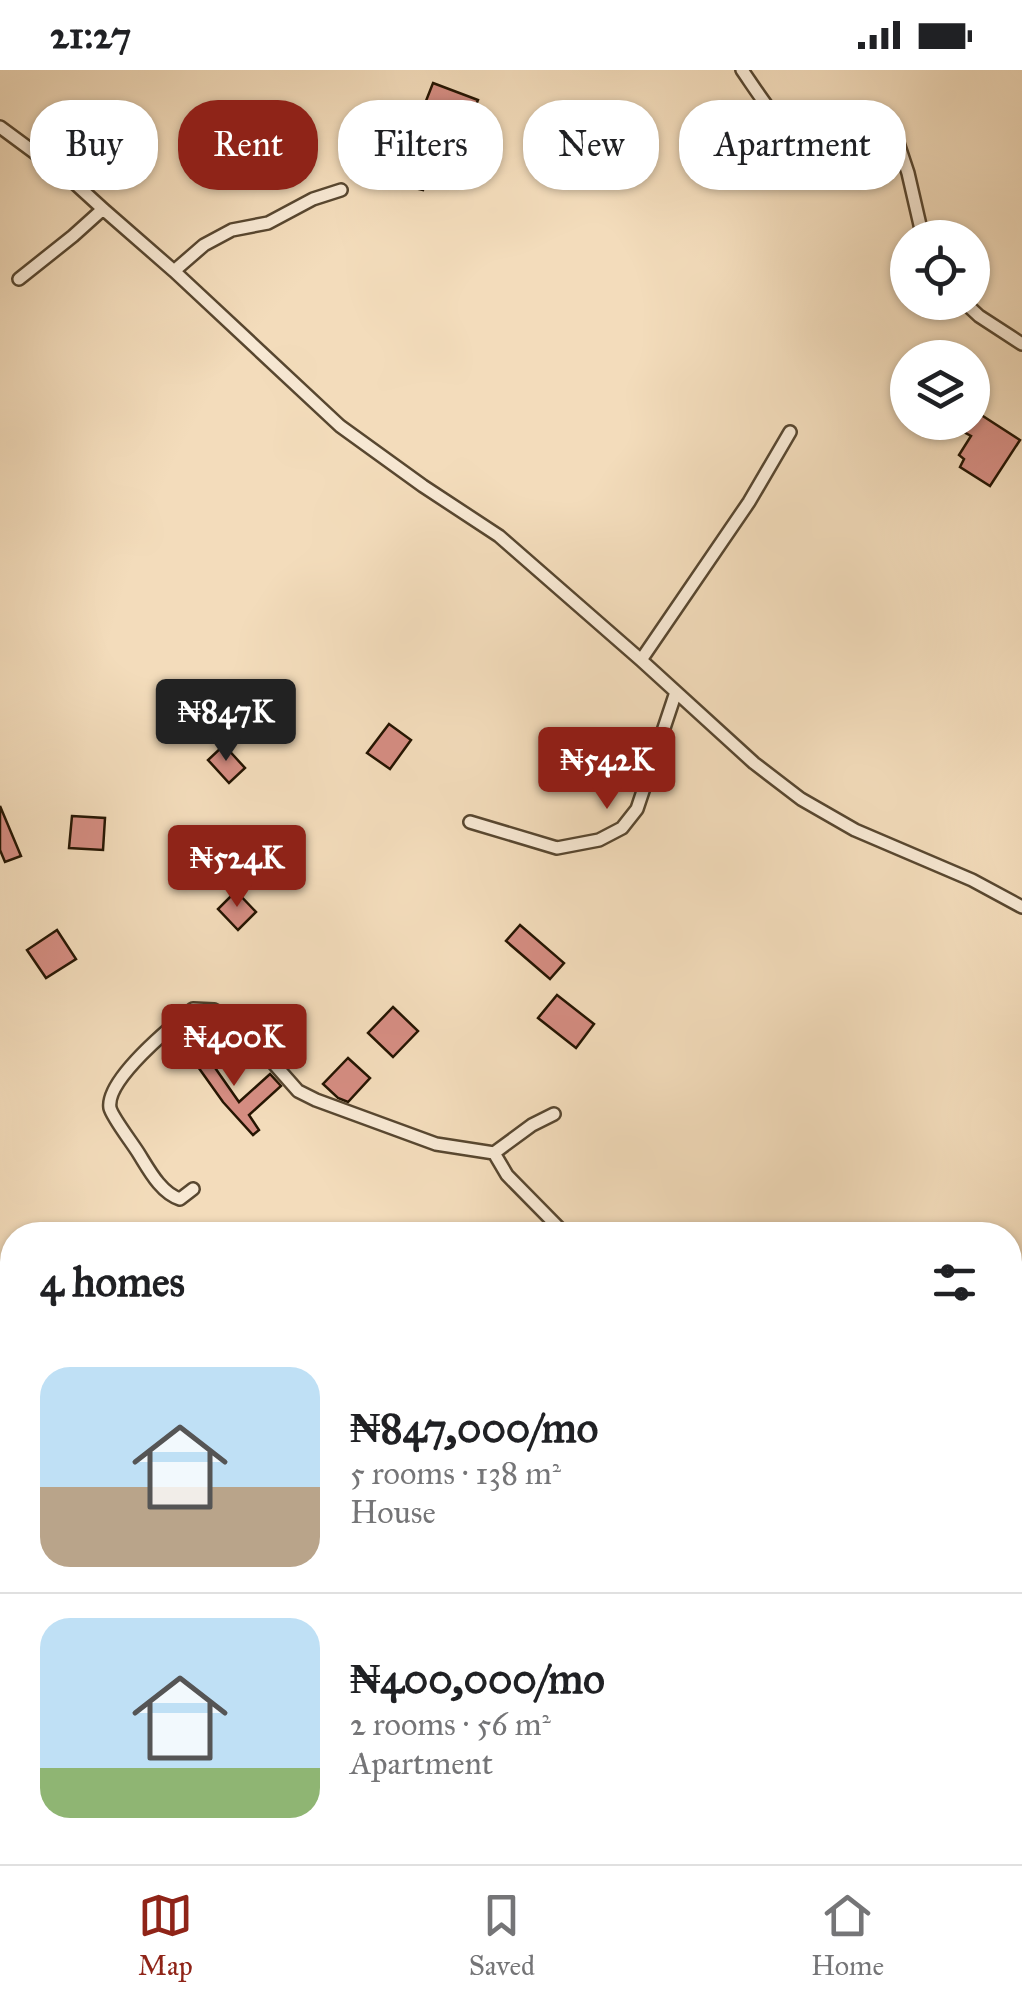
<!DOCTYPE html>
<meta charset="utf-8">
<style>
:root{--surface:#fff;--page:#f2f2f2;--text:#202124;--muted:#757577;--line:#e0e0e0;--accent:#8f2418}
body{margin:0;font-family:"IM FELL Great Primer",serif;background:var(--page);color:var(--text);height:100vh;display:flex;flex-direction:column;font-size:38px;white-space:nowrap}
*{box-sizing:border-box;margin:0}
p{font-size:32px;color:var(--muted)}
.icon{flex:none;width:55px;height:55px;fill:none;stroke:currentColor;stroke-width:2;stroke-linecap:round;stroke-linejoin:round}
.map{position:relative;flex:1;overflow:hidden}
.side{position:absolute;left:0px;top:1152px;width:1022px;height:642px;display:flex;flex-direction:column;background:var(--surface);border-radius:40px 40px 0 0;box-shadow:0 2px 8px #0004}
.side>*{flex:none}
.guide{position:absolute;left:30px;top:30px;width:962px;height:90px;display:flex;gap:20px}
.buttons{position:absolute;left:890px;top:150px;display:grid;gap:20px}
.buttons a{display:grid;place-items:center;width:100px;height:100px;border-radius:50%;background:var(--surface);box-shadow:0 2px 8px #0004;font-size:50px}
.price{position:absolute;translate:-50% -85px;padding:0 22px;border-radius:10px;background:var(--accent);color:#fff;font-size:32px;line-height:65px;filter:drop-shadow(0 2px 5px #0008)}
.price::after{content:'';position:absolute;left:50%;top:60px;width:30px;height:22px;margin-left:-15px;background:inherit;clip-path:polygon(0 0,100% 0,50% 100%)}
.price.active{background:#222;color:#fff}
ul{padding:0;list-style:none}
li{display:flex;align-items:center;gap:30px;height:250px;padding:0 40px}
li+li{border-top:2px solid var(--line)}
li span{display:grid;place-items:center;flex:none;width:280px;height:200px;border-radius:30px;color:#555}
li>.icon{margin-inline-start:auto}
span .icon{width:120px;height:120px;fill:#fffc;stroke-width:1}
li b{font-size:42px}
h2{display:flex;justify-content:space-between;align-items:center;height:120px;padding:0 40px;font-size:42px}
.tag{padding:0 35px;border-radius:40px;background:var(--surface);box-shadow:0 2px 8px #0004;font-size:35px;line-height:90px}
.tag.active{background:var(--accent);color:#fff}
.status{display:flex;justify-content:space-between;align-items:center;height:70px;padding:0 50px;background:var(--surface);direction:ltr}
.status svg{height:28px;fill:currentColor}
.dock{display:flex;justify-content:space-around;align-items:center;height:140px;border-top:2px solid var(--line);background:var(--surface);font-size:28px;color:var(--muted)}
.dock a{display:grid;justify-items:center;gap:5px}
.dock .active{color:var(--accent)}
.map>svg:first-child{display:block}
.building{fill:#d58d82;stroke:#251502;stroke-width:2.5}
.lines{fill:none;stroke-linecap:round;stroke-linejoin:round}
.minor-casing{stroke:#584730;stroke-width:16}
.secondary-casing{stroke:#251502;stroke-width:22}
.minor{stroke:#f7e8d3;stroke-width:11}
.secondary{stroke:#f7e8d3;stroke-width:18}
</style>
<div class="status"><b>21:27</b><svg viewBox="0 0 49 12"><path d="M0 12V9h3v3zM5 12V6h3v6zM10 12V3h3v9zM15 12V0h3v12zM26 1h20v11H26zM47 4h2v5h-2z"/></svg></div>
<div class="map">
<svg width="1022" height="1794" viewBox="0 0 1022 1794">
<rect width="100%" height="100%" fill="#f3dcbb"/>
<filter id="stains"><feTurbulence type="fractalNoise" baseFrequency=".002" numOctaves="4"/><feColorMatrix values="0 0 0 0 .2 0 0 0 0 .09 0 0 0 0 .02 0 0 0 .5 -.17"/></filter>
<radialGradient id="worn" r=".72"><stop offset=".6" stop-color="#630" stop-opacity="0"/><stop offset="1" stop-color="#630" stop-opacity=".3"/></radialGradient>
<path class="building" d="M433,13l45,17 -12,29 -44,-18z
M366,78l64,15 -7,27 -64,-15z
M972,339l48,31 -30,46 -30,-19 4,-8 -5,-4 12,-19 -26,-14h27z
M389,654l22,16 -21,29 -23,-16z
M224,675l21,23 -16,15 -21,-23z
M0,736l21,50 -16,6 -5,-12z
M72,746l33,2 -2,32 -34,-2z
M236,821l20,21 -18,18 -20,-21z
M520,855l44,38 -14,16 -44,-38z
M57,860l19,29 -30,19 -19,-28z
M557,925l37,29 -18,24 -38,-30z
M393,937l25,24 -25,26 -25,-24z
M197,972l42,60 31,-28 11,12 -32,29 10,15 -6,5 -30,-33 -37,-52z
M348,988l22,20 -22,24 -10,-4 -15,-14z
M1010,1691l12,17v32l-12,8z"/>
<g class="lines">
<g class="minor-casing">
<path id="minor" d="M742,0c48,70 49,80 136,62l20,11 10,30 15,65
M0,57l69,51 34,31 71,62 166,155 83,60 76,50 142,124 113,103 47,36 54,31 117,50 50,27
M174,201l30,-26 28,-15 36,-7 45,-24 28,-9
M19,209l54,-43 30,-27
M964,232l15,14 43,28
M641,590l108,-158 41,-70
M470,752l87,26 42,-8 23,-12 15,-19 39,-117
M494,1083l13,22 59,60
M193,1119l-13,10c-19,-6 -31,-29 -41,-45 -6,-10 -27,-37 -29,-46 -5,-28 63,-83 83,-99l21,1 15,8 24,22 45,51 18,9 120,44 58,9 38,-28 22,-11
M0,1451l12,4
M1010,1634l12,-1
M575,1782l4,12
M990,1782l9,12"/>
</g>
<g class="secondary-casing">
<path id="secondary" d="M1010,1419l12,-6
M174,1794l26,-12"/>
</g>
<use href="#minor" class="minor"/>
<use href="#secondary" class="secondary"/>
</g>
<rect width="100%" height="100%" filter="url(#stains)"/>
<rect width="100%" height="100%" fill="url(#worn)"/>
</svg>
<div class="buttons">
<a><svg class="icon" aria-label="locate" viewBox="0 0 24 24"><circle cx="12" cy="12" r="6"/><path d="M12 2v4M12 18v4M2 12h4M18 12h4"/></svg></a>
<a><svg class="icon" aria-label="layers" viewBox="0 0 24 24"><path d="M12 4l9 5-9 5-9-5zM3 14l9 5 9-5"/></svg></a>
</div>
<b class="price active" style="left:226px;top:694px">₦847K</b>
<b class="price" style="left:607px;top:742px">₦542K</b>
<b class="price" style="left:237px;top:840px">₦524K</b>
<b class="price" style="left:234px;top:1019px">₦400K</b>
<div class="guide">
<a class="tag">Buy</a>
<a class="tag active">Rent</a>
<a class="tag">Filters</a>
<a class="tag">New</a>
<a class="tag">Apartment</a>
</div>
<section class="side">
<h2>4 homes<svg class="icon" aria-label="filters" viewBox="0 0 24 24"><path d="M4 7h16M4 17h16"/><circle cx="9" cy="7" r="2"/><circle cx="15" cy="17" r="2"/></svg></h2>
<ul>
<li><span style="background:linear-gradient(#bfe0f5 60%,#b9a48a 0)"><svg class="icon" aria-label="home" viewBox="0 0 24 24"><path d="M3 11l9-7 9 7M6 9v11h12V9"/></svg></span><div><b>₦847,000/mo</b><p>5 rooms · 138 m²</p><p>House</p></div></li>
<li><span style="background:linear-gradient(#bfe0f5 75%,#8fb573 0)"><svg class="icon" aria-label="home" viewBox="0 0 24 24"><path d="M3 11l9-7 9 7M6 9v11h12V9"/></svg></span><div><b>₦400,000/mo</b><p>2 rooms · 56 m²</p><p>Apartment</p></div></li>
</ul>
</section>
</div>
<nav class="dock">
<a class="active"><svg class="icon" aria-label="map" viewBox="0 0 24 24"><path d="M3 6l6-2 6 2 6-2v14l-6 2-6-2-6 2zM9 4v14M15 6v14"/></svg>Map</a>
<a><svg class="icon" aria-label="saved" viewBox="0 0 24 24"><path d="M7 4h10v16l-5-4-5 4z"/></svg>Saved</a>
<a><svg class="icon" aria-label="home" viewBox="0 0 24 24"><path d="M3 11l9-7 9 7M6 9v11h12V9"/></svg>Home</a>
</nav>
